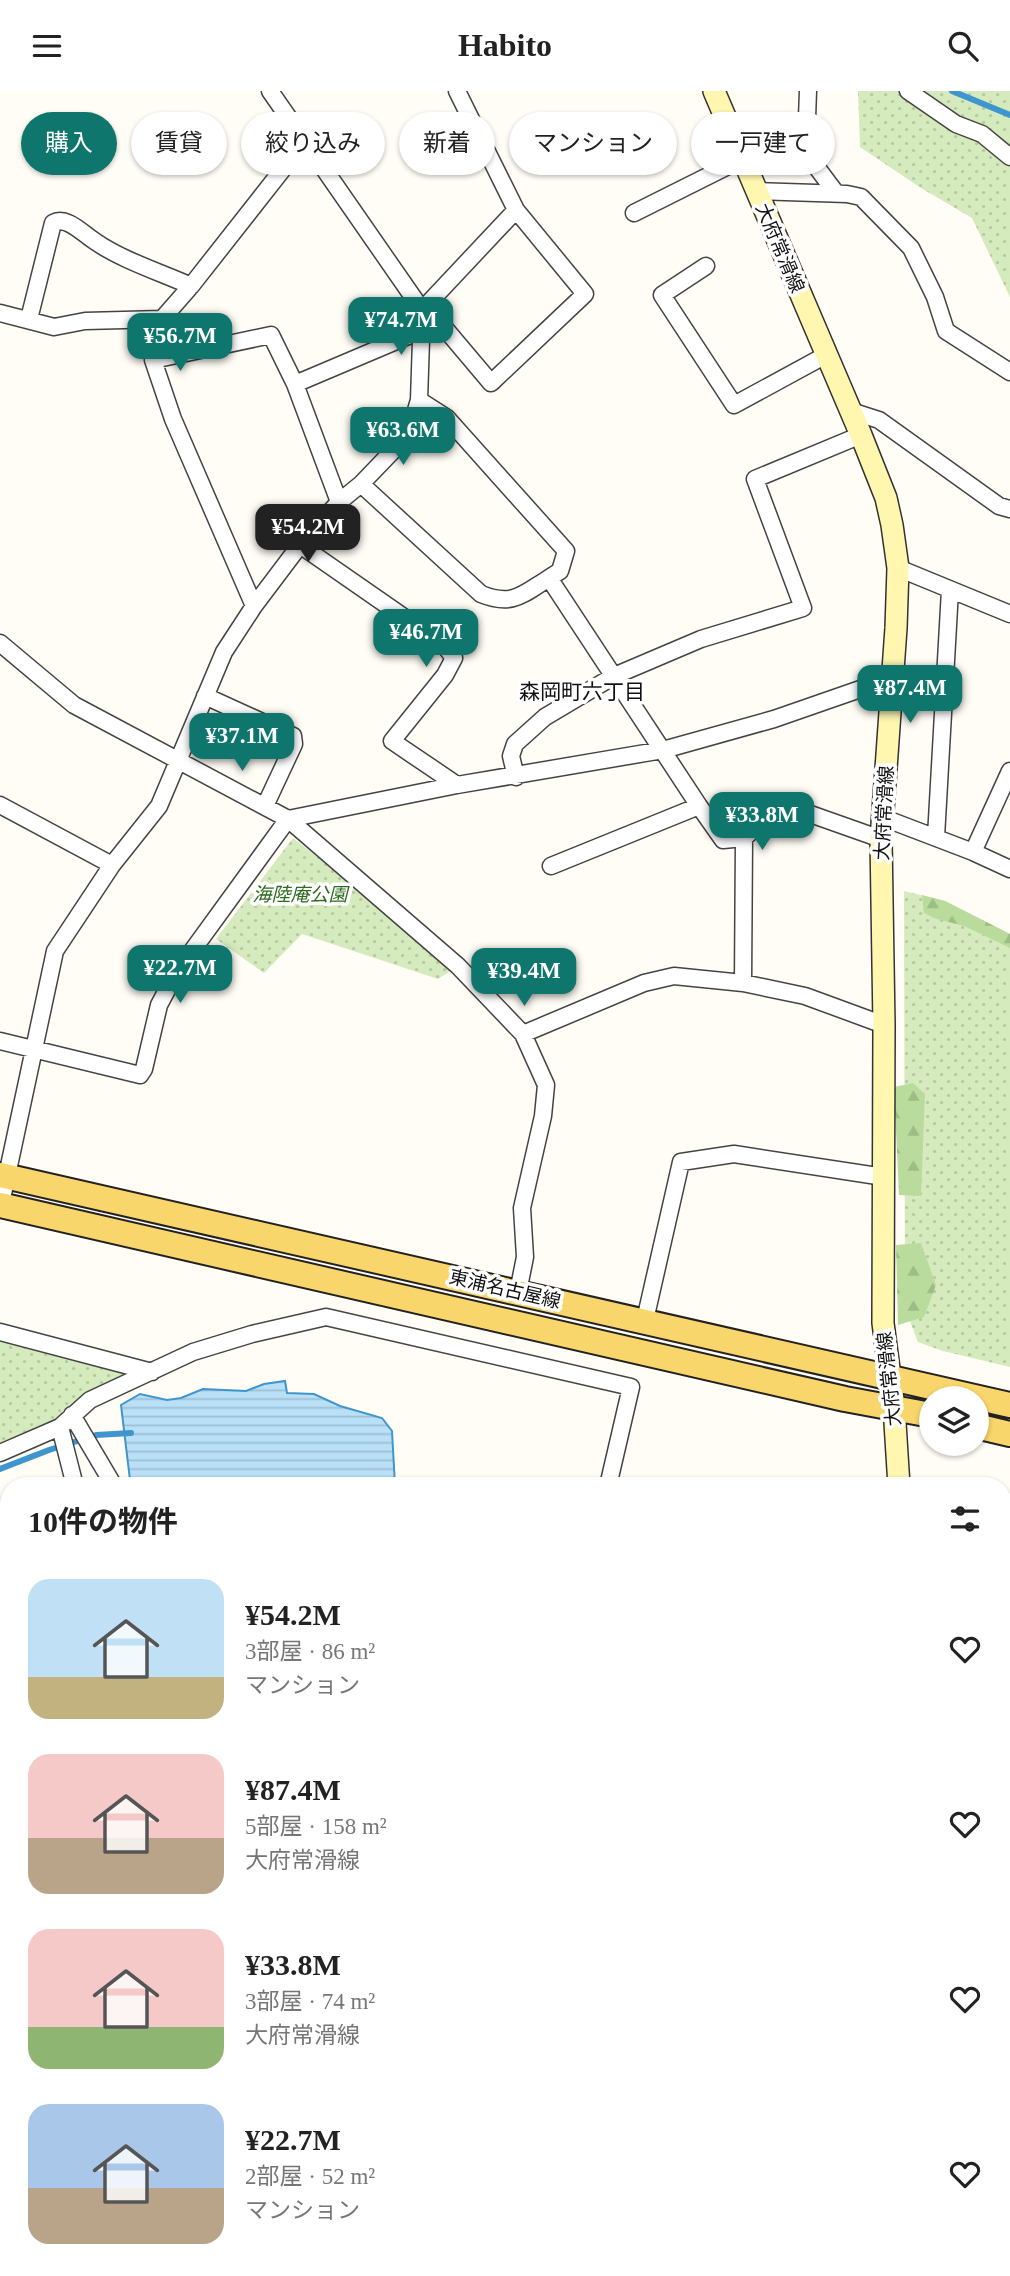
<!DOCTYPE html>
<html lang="ja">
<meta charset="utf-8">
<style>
:root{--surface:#fff;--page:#f6f6f6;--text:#222;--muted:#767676;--accent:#0f766e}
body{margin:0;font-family:"Times New Roman","Noto Sans JP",serif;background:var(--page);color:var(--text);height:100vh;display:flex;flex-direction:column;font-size:26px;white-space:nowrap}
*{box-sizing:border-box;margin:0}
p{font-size:23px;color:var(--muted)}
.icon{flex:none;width:38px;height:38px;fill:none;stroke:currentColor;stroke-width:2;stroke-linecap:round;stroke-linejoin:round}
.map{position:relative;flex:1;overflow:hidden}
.sheet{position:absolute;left:0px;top:1386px;width:1012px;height:800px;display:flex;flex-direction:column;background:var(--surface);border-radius:28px 28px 0 0;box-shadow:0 2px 5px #0004}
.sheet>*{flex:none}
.top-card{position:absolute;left:21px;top:21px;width:970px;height:63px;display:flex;gap:14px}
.fabs{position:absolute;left:919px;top:1295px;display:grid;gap:14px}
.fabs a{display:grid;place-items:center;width:70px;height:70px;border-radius:50%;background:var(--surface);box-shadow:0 2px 5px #0004;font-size:35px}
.price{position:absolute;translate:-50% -60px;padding:0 16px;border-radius:14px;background:var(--accent);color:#fff;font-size:23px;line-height:46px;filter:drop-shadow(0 2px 4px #0008)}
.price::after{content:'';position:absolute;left:50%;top:42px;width:21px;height:16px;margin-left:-10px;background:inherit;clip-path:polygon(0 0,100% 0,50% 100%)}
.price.current{background:#222;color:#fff}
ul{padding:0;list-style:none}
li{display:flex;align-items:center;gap:21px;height:175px;padding:0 28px}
li span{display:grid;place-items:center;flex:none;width:196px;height:140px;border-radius:21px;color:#555}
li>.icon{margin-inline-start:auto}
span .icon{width:84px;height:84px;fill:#fffc;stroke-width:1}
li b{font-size:30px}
h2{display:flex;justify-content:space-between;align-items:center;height:84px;padding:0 28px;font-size:30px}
.chip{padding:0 24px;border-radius:32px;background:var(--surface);box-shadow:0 2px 5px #0004;font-size:24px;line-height:63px}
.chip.current{background:var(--accent);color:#fff}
header{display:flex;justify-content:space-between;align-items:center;height:91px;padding:0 28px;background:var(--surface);font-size:32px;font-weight:600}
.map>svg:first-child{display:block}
.green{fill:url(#green-dots)}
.forest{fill:url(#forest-firs)}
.water{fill:url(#water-rules);stroke:#3f96cf;stroke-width:2}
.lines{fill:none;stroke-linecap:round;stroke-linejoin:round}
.stream{stroke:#3f96cf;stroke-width:6}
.river{stroke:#b9e0f7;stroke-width:35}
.street-casing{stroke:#444;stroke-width:19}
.secondary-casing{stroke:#333;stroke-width:24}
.primary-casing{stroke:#222;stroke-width:28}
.street{stroke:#fff;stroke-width:16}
.secondary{stroke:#fff6b0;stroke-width:21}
.primary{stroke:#f9d66b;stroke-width:24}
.labels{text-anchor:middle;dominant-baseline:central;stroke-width:7;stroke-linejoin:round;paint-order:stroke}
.street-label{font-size:19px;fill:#111;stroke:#fff}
.park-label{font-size:19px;font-style:italic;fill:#2f6b1f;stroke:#fff}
.neighbourhood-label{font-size:21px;fill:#111;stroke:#fff}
</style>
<header><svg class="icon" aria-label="menu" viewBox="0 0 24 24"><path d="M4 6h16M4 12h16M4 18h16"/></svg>Habito<svg class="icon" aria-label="search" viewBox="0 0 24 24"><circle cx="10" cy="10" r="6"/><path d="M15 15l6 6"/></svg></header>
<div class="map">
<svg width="1010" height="2185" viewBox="0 0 1010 2185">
<defs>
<pattern id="green-dots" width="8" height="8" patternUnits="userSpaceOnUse" patternTransform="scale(1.75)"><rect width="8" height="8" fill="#d5ebbd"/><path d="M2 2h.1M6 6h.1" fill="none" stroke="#b6c8a1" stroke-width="1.8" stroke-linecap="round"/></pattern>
<pattern id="forest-firs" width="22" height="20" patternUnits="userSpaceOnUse" patternTransform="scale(1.75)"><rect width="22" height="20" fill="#b9dc9c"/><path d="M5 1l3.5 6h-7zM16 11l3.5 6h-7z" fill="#9ebc85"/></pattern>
<pattern id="water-rules" width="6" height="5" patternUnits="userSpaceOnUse" patternTransform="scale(1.75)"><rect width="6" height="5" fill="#b9e0f7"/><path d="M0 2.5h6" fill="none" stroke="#9ebfd3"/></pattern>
</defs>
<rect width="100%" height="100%" fill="#fffdf5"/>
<path class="green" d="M858,0h152v206l-38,-79 -51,-30 -61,-41z
M293,747l165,128 -20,13 -136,-45 -38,39 -48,-34z
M904,800l41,10 65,33v433l-67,-16 -25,-9 -13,-34z
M0,1241l152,40 -152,81z"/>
<path class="forest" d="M922,804l23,6 65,33v14l-46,-22 -30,-8 -10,-5z
M913,992l12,11 -4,102 -22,-1 -5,-108z
M921,1152l15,42 -12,32 -26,8 -2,-80z"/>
<path class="water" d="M285,1290l2,12 27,1 26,12 42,12 10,13 3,55h-262l-3,-6 -9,-75 19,-11 27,6 14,-2 22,-9 43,2 18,-7z"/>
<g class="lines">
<path class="stream" d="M952,0l58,24
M0,1378l49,-19 47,-15 35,-2"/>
<path class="river" d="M0,2023l9,7
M205,2177l11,8"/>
<g class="street-casing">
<path id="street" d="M808,0l-1,27 11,51 18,24
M908,0l48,33 26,10 28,23
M757,100l90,3 14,3 50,51 24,49 11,34 64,41
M634,122l108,-54
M706,175l-44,29 72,110 92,-50
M426,215l65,77 94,-89 -69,-84
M422,219l94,-100 -59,-119
M0,222l54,14 31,-6 77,-2 29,-33 114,-145
M29,228l24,-96c14,-8 31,12 43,19 26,18 66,31 95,44
M295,293l125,-53
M419,309l28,18 119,133 -6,20 -11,7 150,228 24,34 21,-2
M851,320l28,9 120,86 11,3
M361,393l120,110c32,13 42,0 68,-16
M300,454l144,100 10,13 -9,17 -53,66 65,44
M898,477l112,46
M254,515l-81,-187 -20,-59 118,-25 24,49 44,118
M0,552l74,62 214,114 170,147 65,68 23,51 -3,31 -21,92 3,49 -7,35
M205,605l88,40 1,8 -29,62
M516,686l-5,-21 4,-12 30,-27 69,-41 87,-37 102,-31 -48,-129 106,-44
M0,714l112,60
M884,727l89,34 37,17
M936,746l14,-247
M973,761l37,-81
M551,775l148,-60
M743,892l1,-145 38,-34 99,35
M523,943l121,-51 30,-7 69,7 62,13 79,29
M0,950l140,34 4,-6 15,-64 17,-32 112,-154 169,-34 206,-35 111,-31 118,-41
M0,1117l55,-257 57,-86 47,-59 65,-154 30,-46 46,-61 39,-43 22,-18 48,-50 10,-34 3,-90 -152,-219
M645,1229l36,-158 53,-8 150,23
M0,1241l152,40
M72,1324l42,71
M60,1336l15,59
M0,1362l60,-26 30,-27 103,-48 59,-18 74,-17 305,70 -23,99
M0,1624l9,-16
M1003,1804l7,-5
M0,1825l9,6
M1003,1968l7,13
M598,2177l14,8
M771,2177v8
M384,2185l6,-8"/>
</g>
<g class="secondary-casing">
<path id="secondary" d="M714,0l147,344 25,63 6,27 6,43 -2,60 -15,211 3,186 -1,298 11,84 5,79
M1003,1754l7,7"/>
</g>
<g class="primary-casing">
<path id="primary" d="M0,1084l1010,230
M0,1114l845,194 86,16
M976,1335l34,8"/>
</g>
<use href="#street" class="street"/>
<use href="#secondary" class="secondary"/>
<use href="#primary" class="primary"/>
</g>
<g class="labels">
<g class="street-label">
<text transform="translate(780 157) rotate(67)">大府常滑線</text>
<text transform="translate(884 722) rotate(-87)">大府常滑線</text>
<text transform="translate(505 1198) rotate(13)">東浦名古屋線</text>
<text transform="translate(889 1288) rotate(-96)">大府常滑線</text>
</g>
<g class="park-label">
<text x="300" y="803">海陸庵公園</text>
</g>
<g class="neighbourhood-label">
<text x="582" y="601">森岡町六丁目</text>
</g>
</g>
</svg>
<div class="fabs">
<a><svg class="icon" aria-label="layers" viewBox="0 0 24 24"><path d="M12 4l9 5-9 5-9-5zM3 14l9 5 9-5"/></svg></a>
</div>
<b class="price" style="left:401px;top:266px">¥74.7M</b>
<b class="price" style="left:180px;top:282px">¥56.7M</b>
<b class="price" style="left:403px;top:376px">¥63.6M</b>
<b class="price current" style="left:308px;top:473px">¥54.2M</b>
<b class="price" style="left:426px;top:578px">¥46.7M</b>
<b class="price" style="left:910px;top:634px">¥87.4M</b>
<b class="price" style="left:242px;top:682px">¥37.1M</b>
<b class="price" style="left:762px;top:761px">¥33.8M</b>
<b class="price" style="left:180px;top:914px">¥22.7M</b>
<b class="price" style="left:524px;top:917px">¥39.4M</b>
<div class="top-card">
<a class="chip current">購入</a>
<a class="chip">賃貸</a>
<a class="chip">絞り込み</a>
<a class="chip">新着</a>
<a class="chip">マンション</a>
<a class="chip">一戸建て</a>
</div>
<section class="sheet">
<h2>10件の物件<svg class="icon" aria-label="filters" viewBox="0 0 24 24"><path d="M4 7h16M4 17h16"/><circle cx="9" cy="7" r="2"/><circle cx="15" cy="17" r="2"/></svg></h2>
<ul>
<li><span style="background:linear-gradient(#bfe0f5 70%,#c2b280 0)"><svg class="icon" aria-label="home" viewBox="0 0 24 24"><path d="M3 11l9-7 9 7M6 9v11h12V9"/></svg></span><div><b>¥54.2M</b><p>3部屋 · 86 m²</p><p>マンション</p></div><svg class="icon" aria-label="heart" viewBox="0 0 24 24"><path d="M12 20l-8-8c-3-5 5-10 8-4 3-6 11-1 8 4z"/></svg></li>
<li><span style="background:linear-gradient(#f6c9c9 60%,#b9a48a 0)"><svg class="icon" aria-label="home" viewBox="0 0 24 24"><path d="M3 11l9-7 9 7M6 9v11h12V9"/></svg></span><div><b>¥87.4M</b><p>5部屋 · 158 m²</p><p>大府常滑線</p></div><svg class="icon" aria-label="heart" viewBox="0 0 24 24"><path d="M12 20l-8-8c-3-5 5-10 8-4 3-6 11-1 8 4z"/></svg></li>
<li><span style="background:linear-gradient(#f6c9c9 70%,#8fb573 0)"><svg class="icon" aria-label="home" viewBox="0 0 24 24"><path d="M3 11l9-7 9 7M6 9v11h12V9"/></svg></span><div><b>¥33.8M</b><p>3部屋 · 74 m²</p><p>大府常滑線</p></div><svg class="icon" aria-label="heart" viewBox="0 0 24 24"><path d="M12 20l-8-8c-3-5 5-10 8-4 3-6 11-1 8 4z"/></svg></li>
<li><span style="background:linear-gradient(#a9c7e8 60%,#b9a48a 0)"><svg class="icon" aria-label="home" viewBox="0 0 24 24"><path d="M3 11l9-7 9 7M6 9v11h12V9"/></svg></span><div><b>¥22.7M</b><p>2部屋 · 52 m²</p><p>マンション</p></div><svg class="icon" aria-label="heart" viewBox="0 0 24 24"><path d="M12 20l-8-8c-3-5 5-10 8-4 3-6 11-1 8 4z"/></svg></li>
</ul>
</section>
</div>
